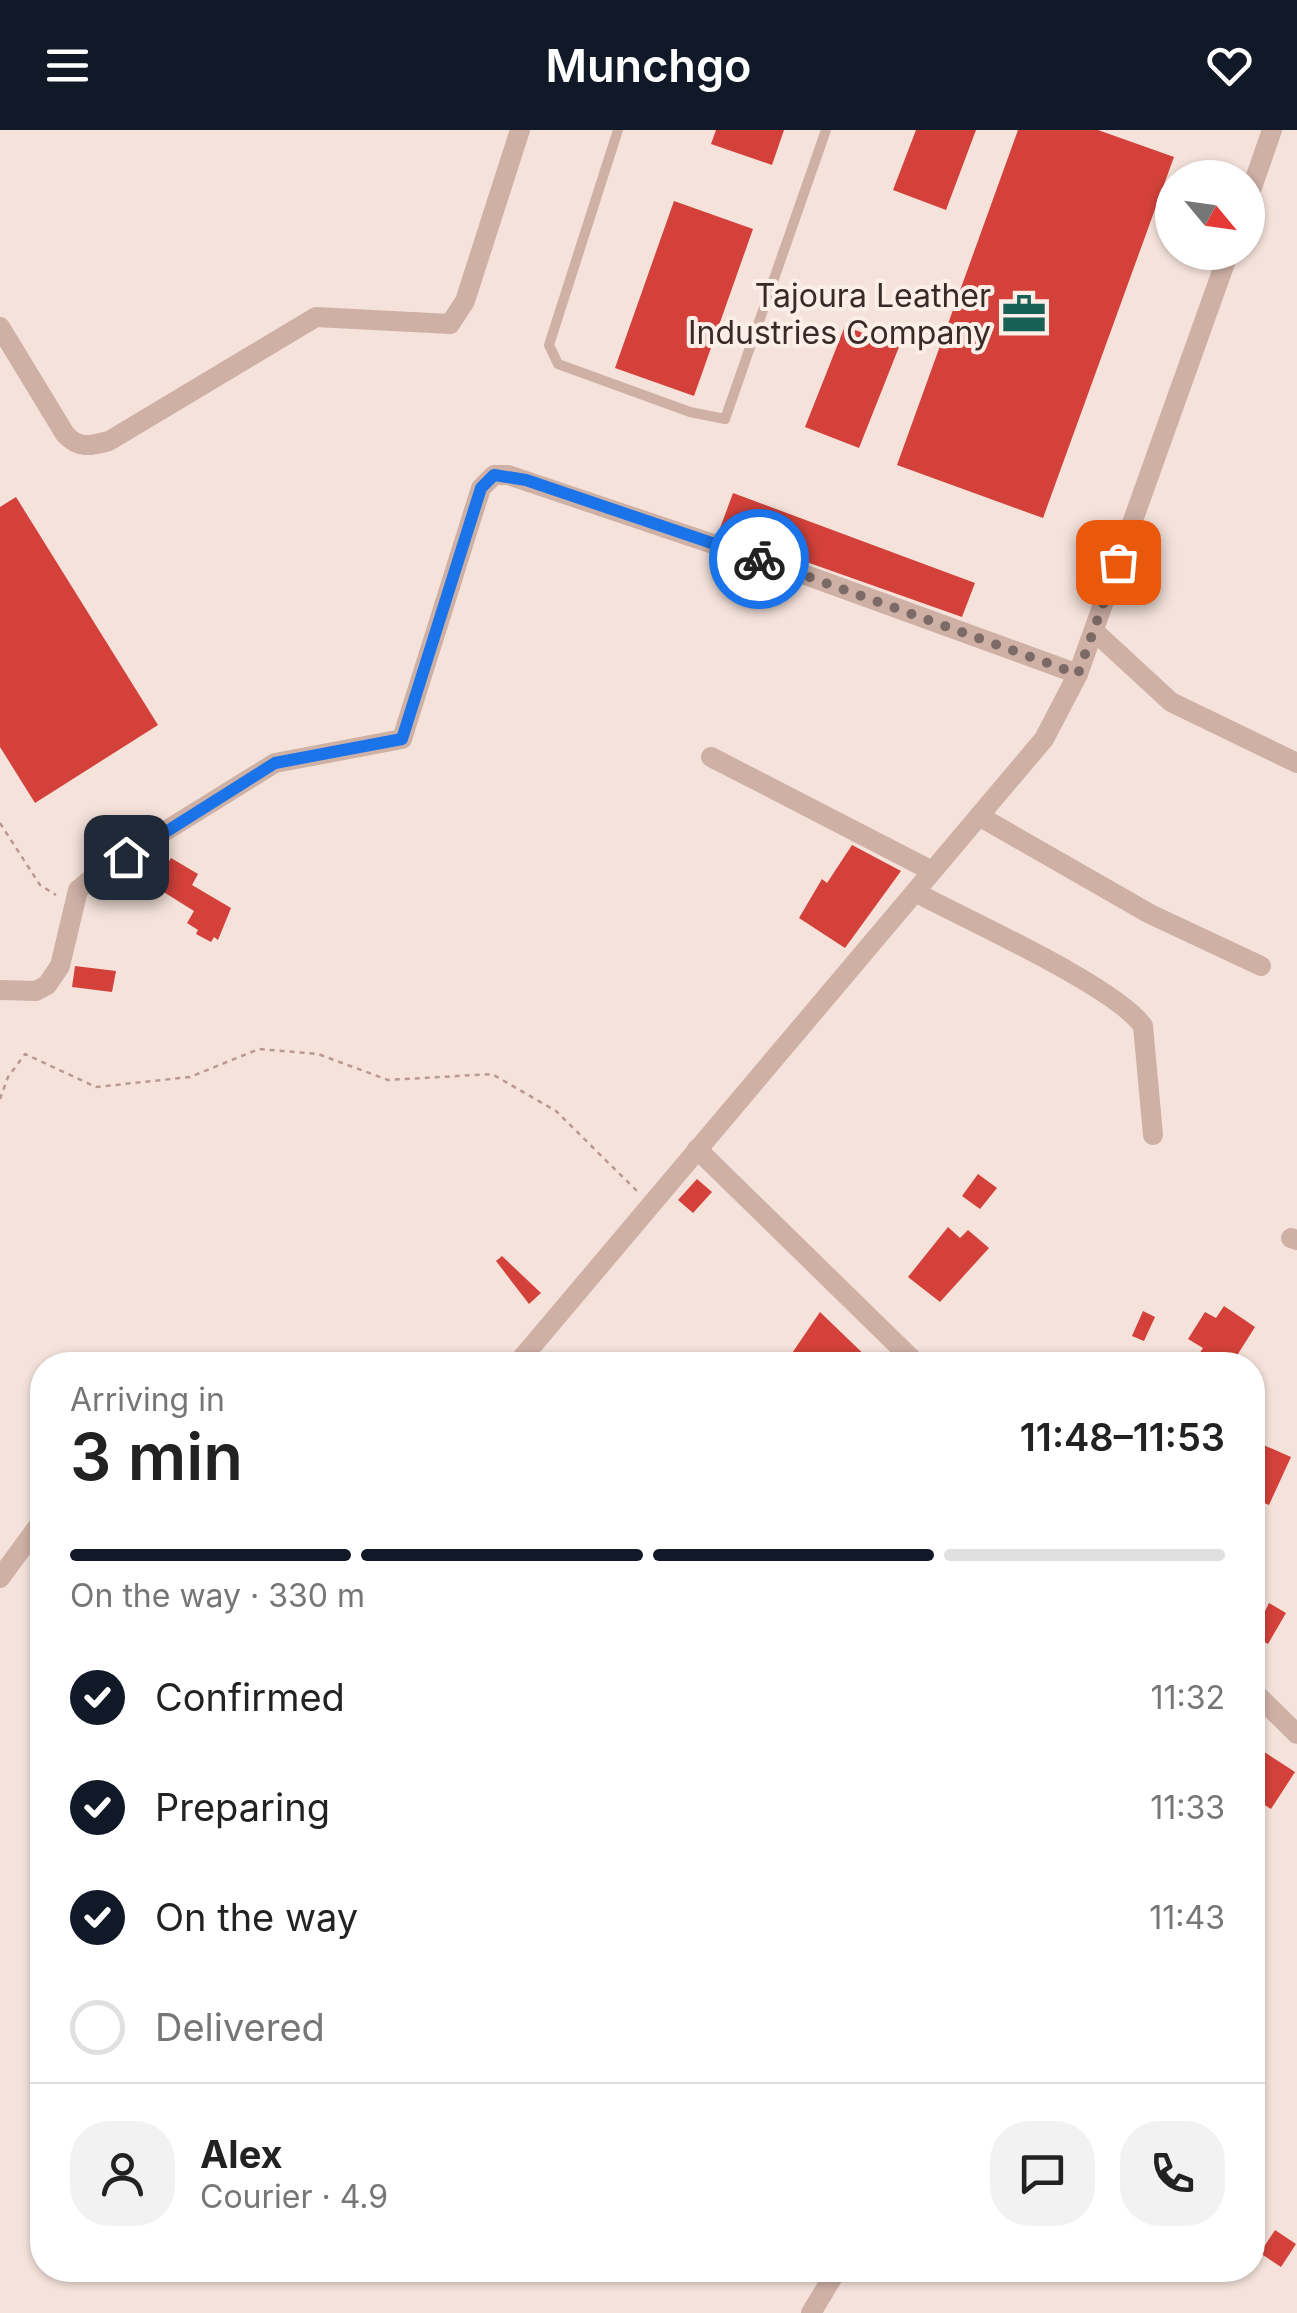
<!DOCTYPE html>
<meta charset="utf-8">
<style>
:root{--surface:#fff;--page:#f2f2f2;--text:#222;--muted:#767676;--line:#e0e0e0;--accent:#111827}
body{margin:0;font-family:Inter,sans-serif;background:var(--page);color:var(--text);height:100vh;display:flex;flex-direction:column;font-size:38px;white-space:nowrap}
*{box-sizing:border-box;margin:0}
p{font-size:32px;color:var(--muted)}
.icon{flex:none;width:55px;height:55px;fill:none;stroke:currentColor;stroke-width:2;stroke-linecap:round;stroke-linejoin:round}
.map{position:relative;flex:1;overflow:hidden}
.panel{position:absolute;left:30px;top:1222px;width:1235px;height:930px;display:flex;flex-direction:column;background:var(--surface);border-radius:40px;box-shadow:0 2px 8px #0004}
.panel>*{flex:none}
.needle{width:65px;rotate:119deg}
.buttons{position:absolute;left:1155px;top:30px;display:grid;gap:20px}
.buttons a{display:grid;place-items:center;width:110px;height:110px;border-radius:50%;background:var(--surface);box-shadow:0 2px 8px #0004;font-size:50px}
.pin{position:absolute;display:grid;place-items:center;width:85px;height:85px;color:#fff;margin:-42px;border-radius:20px;box-shadow:0 5px 15px #0006}
.courier{position:absolute;display:grid;place-items:center;width:100px;height:100px;margin:-50px;border:8px solid #1a73e8;border-radius:50%;background:#fff;color:#222;box-shadow:0 2px 12px #0007}
.head em{font-style:normal;font-weight:600}
.head div{display:flex;flex-direction:column-reverse}
.head{display:flex;align-items:center;justify-content:space-between;height:170px;padding:0 40px}
h1{font-size:65px;font-weight:600;line-height:75px}
.bar{display:grid;grid-template-columns:repeat(4,1fr);gap:15px 10px;align-content:center;height:120px;padding:0 40px}
.bar i{height:12px;border-radius:8px;background:var(--line)}
.bar .active{background:var(--accent)}
.bar p{grid-column:span 4}
.line{display:flex;align-items:center;gap:25px;padding:0 40px;border-top:2px solid var(--line)}
.line div{flex:1}
.round{display:grid;place-items:center;flex:none;width:105px;height:105px;border-radius:40px;background:var(--page)}
ol{padding:0 40px;list-style:none}
li{display:flex;align-items:center;gap:30px;height:110px}
li p{margin-inline-start:auto}
li .icon{padding:10px;border-radius:50%;background:var(--accent);color:#fff;stroke-width:4}
li:last-child{color:var(--muted)}
li i{width:55px;height:55px;border:5px solid var(--line);border-radius:50%}
header{display:flex;justify-content:space-between;align-items:center;height:130px;padding:0 40px;background:var(--accent);color:#fff;font-size:45px;font-weight:600}
.map>svg:first-child{display:block}
</style>
<header><svg class="icon" aria-label="menu" viewBox="0 0 24 24"><path d="M4 6h16M4 12h16M4 18h16"/></svg>Munchgo<svg class="icon" aria-label="heart" viewBox="0 0 24 24"><path d="M12 20l-8-8c-3-5 5-10 8-4 3-6 11-1 8 4z"/></svg></header>
<div class="map">
<svg width="1297" height="2183" viewBox="0 0 1297 2183">
<rect width="100%" height="100%" fill="#f5e3db"/>
<!-- building -->
<g fill="#d3413a">
<polygon points="716,0 784,0 772,35 711,14"/>
<polygon points="916,0 976,0 946,80 893,60"/>
<polygon points="1018,0 1098,0 1174,27 1043,388 897,335"/>
<polygon points="674,71 753,99 694,266 615,238"/>
<polygon points="845,196 899,217 859,318 805,297"/>
<polygon points="733,363 975,453 962,487 719,401"/>
<polygon points="16,367 158,595 35,673 0,617 0,377"/>
<polygon points="852,715 901,741 845,818 799,788 822,749 827,753"/>
<polygon points="171,728 198,744 192,755 231,778 218,810 214,807 211,812 196,804 198,800 187,793 194,781 154,756"/>
<polygon points="75,836 116,841 112,862 72,857"/>
<polygon points="978,1044 997,1058 980,1079 962,1066"/>
<polygon points="697,1049 712,1062 693,1083 678,1070"/>
<polygon points="948,1097 960,1108 968,1100 989,1118 940,1172 908,1147"/>
<polygon points="502,1126 541,1163 529,1174 496,1131"/>
<polygon points="1224,1176 1255,1197 1231,1235 1216,1226 1210,1235 1197,1227 1203,1218 1188,1209 1205,1182 1216,1188"/>
<polygon points="1143,1181 1155,1187 1144,1211 1132,1206"/>
<polygon points="820,1182 875,1235 784,1235"/>
<polygon points="1252,1310 1291,1327 1269,1375 1252,1368"/>
<polygon points="1269,1473 1286,1483 1268,1514 1252,1505 1252,1476 1264,1483"/>
<polygon points="1252,1614 1295,1642 1271,1679 1252,1667"/>
<polygon points="1275,2100 1296,2114 1281,2137 1260,2123"/>
</g>
<g fill="none" stroke-linecap="round" stroke-linejoin="round">
<!-- path -->
<g stroke="#ba998f" stroke-width="2.5" stroke-dasharray="5 5" stroke-linecap="butt">
<polyline points="0,693 40,755 56,765"/>
<polyline points="0,969 8,947 25,924 96,957 190,947 259,919 318,924 388,950 492,944 556,981 639,1063"/>
</g>
<!-- service -->
<polyline stroke="#ceb0a5" stroke-width="10" points="618,0 549,215 558,234 690,282 725,289 826,0"/>
<!-- minor -->
<g stroke="#ceb0a5" stroke-width="20">
<polyline points="1248,69 1272,0"/>
<path d="M 0,197 L 65,304 C 78,319 91,316 109,311 L 316,187 L 450,194 L 465,171 L 520,0"/>
<polyline points="1094,501 1171,572 1297,633"/>
<polyline points="711,627 932,741"/>
<polyline points="979,686 1150,784 1261,836"/>
<path d="M 915,762 C 965,789 1115,856 1143,896 L 1153,1005"/>
<polyline points="0,860 36,861 47,855 60,836 78,760 101,741 275,633 402,609 481,358 494,345 508,345 814,448 1078,544"/>
<polyline points="697,1019 918,1235"/>
<polyline points="1291,1108 1297,1110"/>
<polyline points="516,1235 1044,609 1078,544 1229,122"/>
<polyline points="0,1448 42,1391"/>
<polyline points="1252,1560 1297,1604"/>
<polyline points="811,2183 837,2140"/>
</g>
</g>
<g fill="none" stroke-linecap="round" stroke-linejoin="round">
<!-- done -->
<polyline stroke="#7b6a66" stroke-width="10" stroke-dasharray="0 18" points="759,429 1078,544 1118,432"/>
<!-- route -->
<polyline stroke="#1a73e8" stroke-width="12" points="126,727 275,633 402,609 481,358 494,345 526,350 759,429"/>
</g>
<!-- icons -->
<defs>
<g id="office-bare" transform="scale(3.45)"><path d="M-6-3h4V-5.5h4V-3h4V5H-6ZM-1-4.5V-3h2v-1.5ZM-6 0V1H6V0Z" fill="#185f56" stroke="#fcefe8" stroke-width="2.5" paint-order="stroke"/></g>
</defs>
<g fill-rule="evenodd">
<use href="#office-bare" x="1024" y="184"/>
</g>
<g text-anchor="middle" stroke-width="8" stroke-linejoin="round" paint-order="stroke">
<!-- poi labels -->
<g font-size="32" fill="#392927" stroke="#fcefe8" text-anchor="end">
<text x="991" y="177">Tajoura Leather<tspan x="991" dy="37">Industries Company</tspan></text>
</g>
</g>
</svg>
<div class="buttons">
<a><svg class="needle" viewBox="-14 -14 28 28"><path d="M0-13l5 13h-10z" fill="#e53935"/><path d="M0 13l5-13h-10z" fill="#767676"/></svg></a>
</div>
<div class="pin" style="left:1118px;top:432px;background:#ea580c"><svg class="icon" aria-label="bag" viewBox="0 0 24 24"><path d="M5 8h14l-1 12H6zM9 8a3 3 0 0 1 6 0"/></svg></div>
<div class="pin" style="left:126px;top:727px;background:#1f2937"><svg class="icon" aria-label="home" viewBox="0 0 24 24"><path d="M3 11l9-7 9 7M6 9v11h12V9"/></svg></div>
<div class="courier" style="left:759px;top:429px"><svg class="icon" aria-label="bike" viewBox="0 0 24 24"><circle cx="6" cy="16" r="4"/><circle cx="18" cy="16" r="4"/><path d="M6 16l4-8h5l3 8M10 8l3 8H6M13 5h3"/></svg></div>
<section class="panel">
<div class="head"><div><h1>3 min</h1><p>Arriving in</p></div><em>11:48–11:53</em></div>
<div class="bar"><i class="active"></i><i class="active"></i><i class="active"></i><i></i><p>On the way · 330 m</p></div>
<ol>
<li><svg class="icon" aria-label="check" viewBox="0 0 24 24"><path d="M5 12l5 5 9-10"/></svg>Confirmed<p>11:32</p></li>
<li><svg class="icon" aria-label="check" viewBox="0 0 24 24"><path d="M5 12l5 5 9-10"/></svg>Preparing<p>11:33</p></li>
<li><svg class="icon" aria-label="check" viewBox="0 0 24 24"><path d="M5 12l5 5 9-10"/></svg>On the way<p>11:43</p></li>
<li><i></i>Delivered</li>
</ol>
<div class="line" style="height:180px"><a class="round"><svg class="icon" aria-label="person" viewBox="0 0 24 24"><circle cx="12" cy="8" r="4"/><path d="M4 21q1-7 8-7t8 7"/></svg></a><div><b>Alex</b><p>Courier · 4.9</p></div><a class="round"><svg class="icon" aria-label="chat" viewBox="0 0 24 24"><path d="M4 5h16v11H9l-5 4z"/></svg></a><a class="round"><svg class="icon" aria-label="phone" viewBox="0 0 24 24"><path d="M5 4h4l2 5-3 2q2 4 5 5l2-3 5 2v4C11 20 4 13 5 4z"/></svg></a></div>
</section>
</div>
